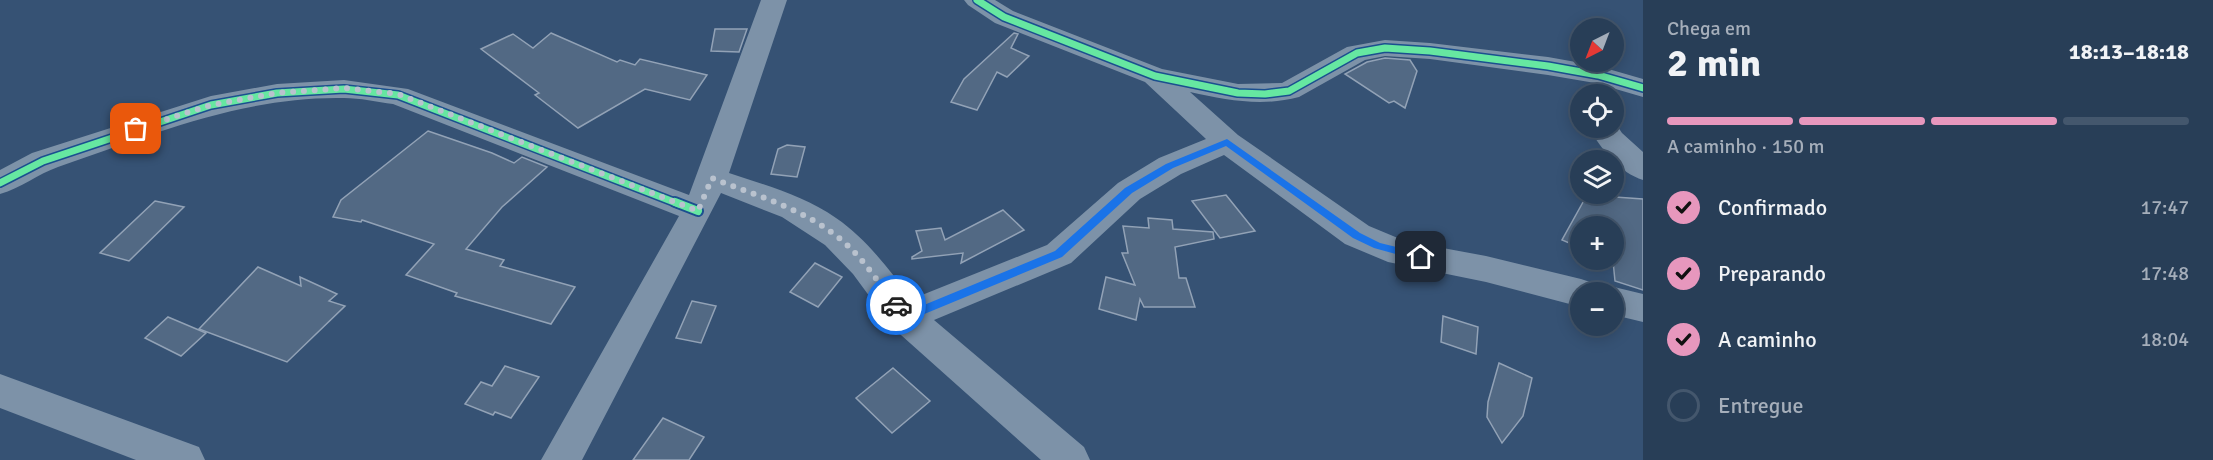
<!DOCTYPE html>
<html lang="pt">
<meta charset="utf-8">
<style>
:root{--surface:#283e57;--page:#344961;--text:#f1f3f6;--muted:#a5aeba;--line:#44576d;--accent:#e797bd}
body{margin:0;font-family:Signika,sans-serif;background:var(--page);color:var(--text);height:100vh;display:flex;flex-direction:column;font-size:22px;white-space:nowrap}
*{box-sizing:border-box;margin:0}
p{font-size:20px;color:var(--muted)}
.icon{flex:none;width:33px;height:33px;fill:none;stroke:currentColor;stroke-width:2;stroke-linecap:round;stroke-linejoin:round}
.map{position:relative;flex:1;overflow:hidden}
.sheet{display:flex;flex-direction:column;background:var(--surface);width:570px}
.sheet>*{flex:none}
.needle{width:39px;rotate:222deg}
.tools{position:absolute;left:1570px;top:18px;display:grid;gap:12px}
.tools a{display:grid;place-items:center;width:54px;height:54px;border-radius:50%;background:var(--surface);box-shadow:0 3px 15px #0003,0 0 0 2px var(--line);font-size:30px}
.pin{position:absolute;display:grid;place-items:center;width:51px;height:51px;color:#fff;margin:-26px;border-radius:12px;box-shadow:0 3px 9px #0006}
.courier{position:absolute;display:grid;place-items:center;width:60px;height:60px;margin:-30px;border:4px solid #1a73e8;border-radius:50%;background:#fff;color:#222;box-shadow:0 2px 8px #0007}
.head em{font-style:normal;font-weight:800}
.head div{display:flex;flex-direction:column-reverse}
.head{display:flex;align-items:center;justify-content:space-between;height:102px;padding:0 24px}
h1{font-size:39px;font-weight:800;line-height:45px}
.bar{display:grid;grid-template-columns:repeat(4,1fr);gap:9px 6px;align-content:center;height:72px;padding:0 24px}
.bar i{height:8px;border-radius:4px;background:var(--line)}
.bar .selected{background:var(--accent)}
.bar p{grid-column:span 4}
ol{padding:0 24px;list-style:none}
li{display:flex;align-items:center;gap:18px;height:66px}
li p{margin-inline-start:auto}
li .icon{padding:6px;border-radius:50%;background:var(--accent);color:#111;stroke-width:4}
li:last-child{color:var(--muted)}
li i{width:33px;height:33px;border:3px solid var(--line);border-radius:50%}
main{display:flex;flex:1;min-height:0}
.map>svg:first-child{display:block}
</style>
<main>
<div class="map">
<svg width="1643" height="460" viewBox="0 0 1643 460">
<rect width="100%" height="100%" fill="#365274"/>
<!-- building -->
<g fill="#526984" stroke="#92a2b6" stroke-width="1.5">
<polygon points="715,29 747,29 739,52 711,51"/>
<polygon points="551,33 617,62 620,60 635,65 640,59 707,75 690,100 645,89 578,128 535,95 539,93 481,49 513,34 533,48"/>
<polygon points="1014,33 1018,34 1011,48 1029,56 1007,77 997,72 977,110 951,102 964,79"/>
<polygon points="1385,58 1410,60 1417,71 1405,108 1394,101 1389,103 1345,74 1367,62"/>
<polygon points="428,131 492,153 514,163 522,157 547,167 502,207 466,249 504,260 500,266 575,287 551,324 455,296 457,293 406,275 434,244 362,220 361,222 333,217 341,200"/>
<polygon points="787,145 805,147 797,177 771,174 778,149"/>
<polygon points="1226,195 1255,231 1220,238 1192,201"/>
<polygon points="1587,195 1643,199 1643,290 1615,281 1613,261 1609,260 1614,260 1614,226 1581,226 1581,248 1562,240"/>
<polygon points="155,201 184,207 129,261 100,253"/>
<polygon points="1003,210 1024,230 961,263 963,253 912,259 912,257 922,251 916,231 941,228 945,240"/>
<polygon points="1148,218 1172,220 1173,229 1213,232 1214,239 1175,247 1179,278 1186,278 1195,307 1144,307 1140,299 1136,320 1099,309 1106,277 1135,285 1122,253 1128,253 1123,226 1149,228"/>
<polygon points="815,263 842,277 818,307 790,292"/>
<polygon points="258,267 301,286 300,277 337,294 329,301 345,306 287,362 199,329"/>
<polygon points="692,301 716,306 701,343 676,338"/>
<polygon points="1443,316 1478,327 1476,354 1441,342"/>
<polygon points="168,317 206,333 181,356 145,338"/>
<polygon points="1499,363 1532,378 1523,416 1502,443 1487,417 1488,402"/>
<polygon points="505,366 539,377 511,418 495,412 493,415 465,404 481,382 492,386"/>
<polygon points="893,368 930,401 892,433 856,398"/>
<polygon points="663,418 704,437 689,460 633,460"/>
</g>
<g fill="none" stroke-linecap="round" stroke-linejoin="round">
<!-- minor -->
<g fill="#7d92a8" fill-rule="evenodd">
<path d="M 761,0 L 787,0 L 729,173 C 765,185 804,196 836,218 C 867,239 889,270 912,299 L 1047,245 L 1118,183 L 1159,158 L 1206,139 L 1145,82 L 995,23 L 968,5 L 964,0 L 995,0 L 1013,11 L 1162,69 L 1238,84 L 1282,83 L 1347,47 L 1385,40 L 1430,43 L 1548,57 L 1598,66 L 1643,79 L 1643,97 L 1595,83 L 1548,75 L 1430,59 L 1385,56 L 1365,60 L 1299,97 C 1261,107 1227,100 1190,92 L 1238,135 L 1369,226 L 1405,241 L 1486,256 L 1581,279 L 1593,283 L 1598,292 L 1581,292 L 1581,307 L 1486,282 L 1388,262 L 1345,244 L 1224,155 L 1181,174 L 1140,199 L 1071,263 L 934,320 L 1084,447 L 1090,460 L 1041,460 L 892,327 L 853,274 L 825,245 L 782,217 L 721,193 L 582,460 L 541,460 L 679,216 L 393,104 C 377,102 360,98 344,98 C 244,96 150,135 58,167 C 38,174 21,188 0,194 L 0,170 L 32,153 L 211,96 L 277,84 L 344,80 L 408,89 L 689,195 Z"/>
<path d="M 1614,121 L 1622,133 L 1643,152 L 1643,180 C 1620,173 1601,149 1589,128 L 1614,128 Z"/>
<polygon points="1614,287 1643,294 1643,322 1614,315 1614,292 1601,292"/>
<polygon points="0,374 199,447 205,460 136,460 0,408"/>
</g>
<!-- cycleway-far1 casing -->
<g stroke="#1b4f8f" stroke-width="10">
<g id="cycleway-far1">
<polyline points="977,0 1004,17 1155,76 1238,93 1265,94 1289,91 1357,53 1385,48 1430,51 1548,66 1598,75 1643,88"/>
<polyline points="0,183 43,161 211,105 277,93 344,89 398,95 679,204"/>
</g>
</g>
<!-- cycleway casing -->
<g stroke="#1b4f8f" stroke-width="12">
<polyline id="cycleway" points="675,202 698,211"/>
</g>
<!-- cycleway-far1 -->
<use href="#cycleway-far1" stroke="#66e7a1" stroke-width="7"/>
<!-- cycleway -->
<use href="#cycleway" stroke="#66e7a1" stroke-width="8"/>
</g>
<!-- route -->
<polygon fill="#1a73e8" points="1227,139 1360,233 1380,243 1425,254 1425,260 1421,261 1374,248 1353,238 1226,146 1173,168 1132,193 1062,257 905,322 902,320 891,305 896,301 907,312 1055,251 1125,188 1166,164"/>
<g fill="none" stroke-linecap="round" stroke-linejoin="round">
<!-- done -->
<path stroke="#b9c2ce" stroke-width="6" stroke-dasharray="0 10.8" d="M 136,129 L 211,105 L 277,93 L 344,88 L 398,94 L 698,211 L 712,178 C 754,195 799,207 835,235 C 860,253 877,281 896,305"/>
</g>
</svg>
<div class="tools">
<a><svg class="needle" viewBox="-14 -14 28 28"><path d="M0-13l5 13h-10z" fill="#e53935"/><path d="M0 13l5-13h-10z" fill="#a5aeba"/></svg></a>
<a><svg class="icon" aria-label="locate" viewBox="0 0 24 24"><circle cx="12" cy="12" r="6"/><path d="M12 2v4M12 18v4M2 12h4M18 12h4"/></svg></a>
<a><svg class="icon" aria-label="layers" viewBox="0 0 24 24"><path d="M12 4l9 5-9 5-9-5zM3 14l9 5 9-5"/></svg></a>
<a>+</a>
<a>−</a>
</div>
<div class="pin" style="left:136px;top:129px;background:#ea580c"><svg class="icon" aria-label="bag" viewBox="0 0 24 24"><path d="M5 8h14l-1 12H6zM9 8a3 3 0 0 1 6 0"/></svg></div>
<div class="pin" style="left:1421px;top:257px;background:#1f2937"><svg class="icon" aria-label="home" viewBox="0 0 24 24"><path d="M3 11l9-7 9 7M6 9v11h12V9"/></svg></div>
<div class="courier" style="left:896px;top:305px"><svg class="icon" aria-label="car" viewBox="0 0 24 24"><path d="M5 17H2v-5l4-1 3-4h7l3 4 3 1v5h-3M9 17h6M6 11h13"/><circle cx="7" cy="17" r="2"/><circle cx="17" cy="17" r="2"/></svg></div>
</div>
<section class="sheet">
<div class="head"><div><h1>2 min</h1><p>Chega em</p></div><em>18:13–18:18</em></div>
<div class="bar"><i class="selected"></i><i class="selected"></i><i class="selected"></i><i></i><p>A caminho · 150 m</p></div>
<ol>
<li><svg class="icon" aria-label="check" viewBox="0 0 24 24"><path d="M5 12l5 5 9-10"/></svg>Confirmado<p>17:47</p></li>
<li><svg class="icon" aria-label="check" viewBox="0 0 24 24"><path d="M5 12l5 5 9-10"/></svg>Preparando<p>17:48</p></li>
<li><svg class="icon" aria-label="check" viewBox="0 0 24 24"><path d="M5 12l5 5 9-10"/></svg>A caminho<p>18:04</p></li>
<li><i></i>Entregue</li>
</ol>
</section>
</main>
